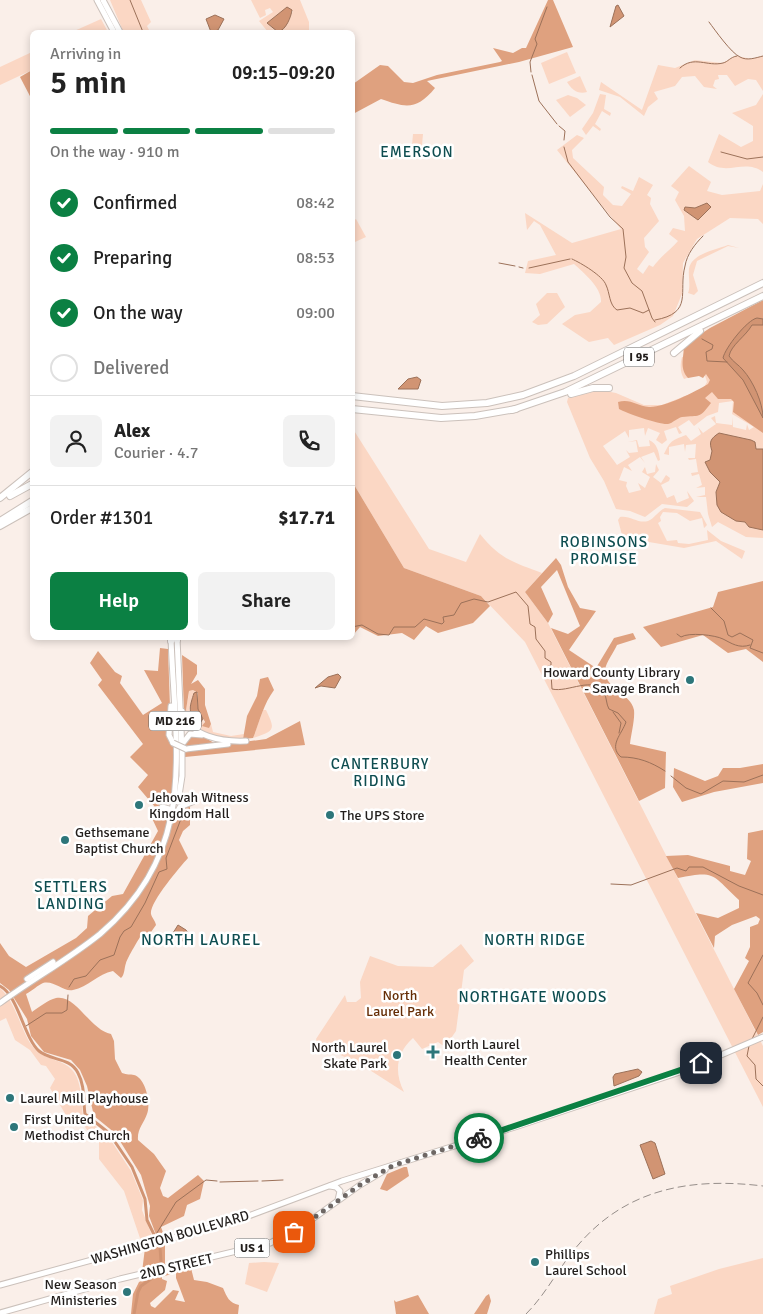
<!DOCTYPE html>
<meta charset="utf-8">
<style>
:root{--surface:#fff;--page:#f2f2f2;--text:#222;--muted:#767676;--line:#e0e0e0;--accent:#0b8043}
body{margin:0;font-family:Signika,sans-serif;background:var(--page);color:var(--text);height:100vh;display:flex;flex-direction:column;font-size:19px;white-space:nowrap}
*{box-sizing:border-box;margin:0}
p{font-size:16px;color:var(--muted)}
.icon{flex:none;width:28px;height:28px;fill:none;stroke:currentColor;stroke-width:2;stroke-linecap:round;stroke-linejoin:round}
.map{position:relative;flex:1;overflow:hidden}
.details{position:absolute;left:30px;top:30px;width:325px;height:610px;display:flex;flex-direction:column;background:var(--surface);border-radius:8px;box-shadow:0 2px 8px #0003}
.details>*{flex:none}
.pin{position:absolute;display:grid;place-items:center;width:42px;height:42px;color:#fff;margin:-21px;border-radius:10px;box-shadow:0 2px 8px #0006}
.courier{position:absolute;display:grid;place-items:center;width:50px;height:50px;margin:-25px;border:4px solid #0b8043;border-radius:50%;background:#fff;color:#222;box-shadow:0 1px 6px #0007}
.head em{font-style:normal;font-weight:600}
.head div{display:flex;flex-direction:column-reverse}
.head{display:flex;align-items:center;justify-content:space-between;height:85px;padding:0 20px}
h1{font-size:32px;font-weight:600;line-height:38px}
.bar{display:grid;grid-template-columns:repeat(4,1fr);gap:8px 5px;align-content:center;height:60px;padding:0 20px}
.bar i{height:6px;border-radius:4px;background:var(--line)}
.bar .selected{background:var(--accent)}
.bar p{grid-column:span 4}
.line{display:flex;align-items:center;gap:12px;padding:0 20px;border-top:1px solid var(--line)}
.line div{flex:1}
.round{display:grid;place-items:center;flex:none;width:52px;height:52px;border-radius:8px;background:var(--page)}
ol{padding:0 20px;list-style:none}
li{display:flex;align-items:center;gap:15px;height:55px}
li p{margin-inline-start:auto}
li .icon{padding:5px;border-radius:50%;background:var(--accent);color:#fff;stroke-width:4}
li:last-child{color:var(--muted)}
li i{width:28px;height:28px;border:2px solid var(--line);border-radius:50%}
.action{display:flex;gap:10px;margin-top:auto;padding:10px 20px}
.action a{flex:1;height:58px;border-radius:8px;background:var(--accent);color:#fff;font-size:20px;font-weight:600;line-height:58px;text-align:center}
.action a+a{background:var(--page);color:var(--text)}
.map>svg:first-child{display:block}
</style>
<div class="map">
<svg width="763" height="1314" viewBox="0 0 763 1314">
<rect width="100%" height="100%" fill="#faefe9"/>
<!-- green -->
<g fill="#fbd7c4" fill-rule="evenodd">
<polygon points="110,0 141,0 151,22 147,26 150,32 123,31"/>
<path d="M 251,0 L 300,0 L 309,22 L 309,32 L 268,32 L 259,21 L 273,12 L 270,8 L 265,10 L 266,15 L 260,18 ZM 293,11 L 282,31 L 276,31 L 267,23 L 279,13 Z"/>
<polygon points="101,19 108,32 72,32"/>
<polygon points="32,52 32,70 0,85 0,67"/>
<polygon points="567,52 576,73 549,84 541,63"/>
<polygon points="736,56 752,59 763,56 763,91 756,80 748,79 735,86 727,75 718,75 719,79 715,80 713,86 717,89 704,87 695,76 682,77 675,86 654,92 658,99 648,107 644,116 620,97 599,90 601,82 642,110 658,65 675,68 695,60 722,63"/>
<path d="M 580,76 L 587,92 C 578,95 571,89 567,82 Z"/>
<polygon points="600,94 606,95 604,109 611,113 610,116 602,111 595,124 601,129 600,131 593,126 586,135 582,129 593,113"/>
<path d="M 763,94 L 763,172 C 744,158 727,177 708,162 L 719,134 L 741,147 L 753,141 L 753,126 L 732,113 L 756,105 Z"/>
<polygon points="568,95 577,98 586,105 570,117 556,100"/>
<polygon points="413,134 423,134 421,157 411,157"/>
<path d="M 577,135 L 584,138 L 572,150 L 573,158 L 604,187 L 603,195 L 613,205 L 622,206 L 631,194 L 621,188 L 622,186 L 633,191 L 639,177 L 653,185 L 647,195 L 651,198 L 650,204 L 659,221 L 644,238 L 645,247 L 649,252 L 637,269 L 643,274 L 649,265 L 653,267 C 660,257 669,251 678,241 L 669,234 L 673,228 L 685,231 L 684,216 L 675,200 L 679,192 L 671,186 L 689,166 L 711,182 L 707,191 L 722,195 L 760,191 L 763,184 L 763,224 L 758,219 L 730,218 L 697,239 L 683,263 L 682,294 L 673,316 L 660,325 L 614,345 L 608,338 L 589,342 L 562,324 L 575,315 L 590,312 L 601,302 C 602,288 584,273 574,264 L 540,274 L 525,273 L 528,261 L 556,255 L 540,225 L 534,221 L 527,230 L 525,213 L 572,243 L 621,229 L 557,150 Z"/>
<polygon points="356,219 366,237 355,242 353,221"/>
<path d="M 728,245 L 739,248 L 728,246 L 697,261 L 693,275 L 698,291 L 694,295 L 688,293 C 691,286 688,277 689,269 C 691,254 715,250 728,245 Z"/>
<polygon points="547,293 557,293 565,307 547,324 538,325 532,322 540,315 536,304"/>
<path d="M 763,309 L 763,538 L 746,537 L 718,522 L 712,527 L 708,514 L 706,497 L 696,497 L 705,495 L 705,487 L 696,488 L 702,485 L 699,474 L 692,476 L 691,473 L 698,472 L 696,459 L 689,460 L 688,458 L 695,458 L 696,444 L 686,445 L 685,452 L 684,444 L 669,447 L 669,455 L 664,454 C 671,440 671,441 686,435 L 691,441 L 701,434 L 698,427 L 703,433 L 716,424 L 711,418 L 715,416 L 716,423 L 732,425 L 732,417 L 733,427 L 746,430 L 747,424 L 749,430 L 754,427 L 732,414 L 733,401 L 719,403 L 718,412 L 707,416 L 694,426 L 689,420 L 678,427 L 682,433 L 679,434 L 676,427 L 664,431 L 667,440 L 662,444 L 656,440 L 660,433 L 648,428 L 645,436 L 644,428 L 629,430 L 629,438 L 625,431 L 603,446 L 617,465 L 630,457 L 626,450 L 629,453 L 638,452 L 636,441 L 628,442 L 637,440 L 639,447 L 650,446 L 649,440 C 657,443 659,452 660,460 L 658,461 L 654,452 L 641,457 L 645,463 L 640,457 L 628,465 L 632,471 L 624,467 L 619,480 L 627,482 L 626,486 L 629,493 L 641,490 L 638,483 L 645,488 L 650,477 L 642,472 L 645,467 L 647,474 L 655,472 L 656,464 L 659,470 L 653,477 L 661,483 L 666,475 L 670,478 L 669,481 L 661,485 L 667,498 L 674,495 L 677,503 L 689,498 L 687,491 L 694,501 L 687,507 L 662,504 L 645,517 L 630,511 L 616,509 L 604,481 L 590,458 L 567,402 L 568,398 L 589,392 L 605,391 L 616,393 L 644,405 L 662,405 L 703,389 L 707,382 L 703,369 L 696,375 L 684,379 C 680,373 680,364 682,357 L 686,357 L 683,350 Z"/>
<path d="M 353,429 L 429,549 L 466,562 L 480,534 C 500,559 513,562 542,573 L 525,592 L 548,623 L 763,1046 L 763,1107 L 525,642 L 481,596 L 404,568 L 353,483 Z"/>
<path d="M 665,508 L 700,512 L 707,525 L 704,528 L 702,518 L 690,521 L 677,513 L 663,512 L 660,517 L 661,521 L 658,523 L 667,541 L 677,540 L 678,543 L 689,544 L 708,540 L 707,530 L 721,541 L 745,551 L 742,559 L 716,541 L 684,548 L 643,541 L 625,546 L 618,520 L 620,517 C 630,515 638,524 648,521 C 655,518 658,511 665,508 Z"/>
<path d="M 193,690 L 197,692 L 194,693 L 189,710 L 202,722 L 203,719 L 204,724 L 210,726 L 211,724 L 213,732 L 231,736 L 244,734 L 243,739 C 225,741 187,732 186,710 C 186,704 189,698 189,691 Z"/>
<path d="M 263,710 L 266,710 C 275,729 276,731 253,738 Z"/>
<path d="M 461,944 L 474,961 L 464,970 L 456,1031 L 445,1047 L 438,1042 L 422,1049 L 413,1038 C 396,1053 394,1072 404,1092 L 365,1067 L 318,1044 L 316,1039 L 345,995 L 347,1002 L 356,1002 L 361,998 L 360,982 L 370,956 L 398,966 L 433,967 Z"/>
<path d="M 0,988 C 17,1003 22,1036 34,1048 C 48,1062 62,1058 73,1071 C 82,1082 81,1102 83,1115 L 110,1139 L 131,1171 L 143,1200 L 142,1210 L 154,1241 L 142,1244 L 124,1191 L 99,1159 L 99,1137 L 88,1131 L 82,1123 L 70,1122 L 50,1088 L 55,1079 L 46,1066 L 41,1065 L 30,1050 L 15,1040 L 6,1018 L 0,1021 Z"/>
<polygon points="763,1258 763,1314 654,1314 658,1299 672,1294 670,1286 719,1269"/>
<polygon points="264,1262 279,1263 267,1292 245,1284 249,1263"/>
</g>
<!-- forest -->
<g fill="#dfa17f">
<path d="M 548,0 L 553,0 L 573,47 L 519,62 L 427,81 L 435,88 C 417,110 406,108 381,99 L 353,114 L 353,84 L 380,65 L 388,66 L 404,82 L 413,83 L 437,75 L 500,62 L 502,61 L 493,48 L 513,53 L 522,48 L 526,48 Z"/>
<polygon points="32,70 32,100 20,77"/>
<path d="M 763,300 L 763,433 L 733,412 L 734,402 L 731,399 L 718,399 L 712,392 L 705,398 L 711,403 C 699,419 700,415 682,417 C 677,418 673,423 668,424 C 660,425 626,413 619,409 L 618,402 C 630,398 637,406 649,407 C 663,408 695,392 708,384 L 710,380 L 706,374 L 703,378 L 699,376 L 688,378 C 679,368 684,357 684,345 L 710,328 Z"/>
<polygon points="353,483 404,568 481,596 490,606 473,623 438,633 426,626 414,640 402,633 378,636 360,627 353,635"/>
<path d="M 556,558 L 561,565 L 568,587 L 580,608 L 596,611 L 569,650 L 596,668 L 614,638 L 633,633 L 636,639 L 617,645 C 614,652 606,662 605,670 C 605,690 631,693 634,710 C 635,720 631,734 630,744 L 666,752 L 665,788 L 639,801 L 551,628 L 568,634 L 580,626 L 557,570 L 541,587 L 553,614 L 548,623 L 525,592 Z"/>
<polygon points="763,581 763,662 746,649 728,653 703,635 661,647 643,627 713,607 718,592"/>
<polygon points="160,648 168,649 170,707 167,735 175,746 173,798 170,802 155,807 138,787 148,775 130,757 143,744 98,685 102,680 90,663 98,651 115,672 122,676 120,683 143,715 162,703 144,670 158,671"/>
<polygon points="182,655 197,665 197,674 191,684 198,680 205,689 205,705 211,724 209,728 202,726 205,722 198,709 198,693 193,690 189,691 186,710 191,722 184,713"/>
<path d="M 268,677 L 274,690 C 263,705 260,721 253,738 L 243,739 L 247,716 L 257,696 L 260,679 Z"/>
<polygon points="300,721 305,745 185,757 185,750 266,739"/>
<polygon points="192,735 202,736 216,744 185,747 185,742"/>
<polygon points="763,764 763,783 714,792 682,802 673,787 674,768 705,781 718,776 723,768 740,768"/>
<path d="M 190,806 L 190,825 L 183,831 L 179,840 L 188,858 C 180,867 149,903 151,914 C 152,918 155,920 156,925 L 151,932 L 152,939 L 143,933 C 140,936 127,959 126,963 C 124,968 125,974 121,978 L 113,971 C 98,974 88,987 73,990 C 63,992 54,980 43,983 C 38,985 32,991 26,994 L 32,1012 C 39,1007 48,1000 56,998 C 76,994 90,1030 111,1034 L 114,1041 L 115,1059 L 122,1073 C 127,1075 130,1074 134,1075 C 146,1078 151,1104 147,1114 C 144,1123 137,1129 138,1140 L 154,1154 L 166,1171 L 160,1188 L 163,1196 L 168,1198 L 198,1175 L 204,1181 L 200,1199 L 187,1205 L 184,1216 L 161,1227 L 165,1238 L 158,1240 L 149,1216 L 150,1206 L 141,1175 L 115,1133 L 94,1116 L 87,1086 L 80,1070 L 71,1060 L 44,1052 L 31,1036 L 27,1019 L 9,990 L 0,983 L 0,943 L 9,956 L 26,967 L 76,938 L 87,928 L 88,916 L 112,896 L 123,894 L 158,831 L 150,814 Z"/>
<path d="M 763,830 L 763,1032 L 758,1035 L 734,989 L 749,961 L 745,958 L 750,947 L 750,927 L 758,924 L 760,919 L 756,916 L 732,925 L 715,936 L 714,948 L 696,913 L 718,918 L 739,908 L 739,900 C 712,875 716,870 678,878 L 666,856 L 688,855 L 730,866 L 730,871 L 745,875 L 751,861 L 747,859 L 748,833 Z"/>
<polygon points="404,1167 407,1167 409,1176 387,1191 380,1189 387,1174"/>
<polygon points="165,1243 165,1267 142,1272 145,1248"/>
<path d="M 190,1264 L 194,1280 L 207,1282 L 223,1288 C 227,1297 229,1303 239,1305 L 238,1314 L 131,1314 L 133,1294 L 139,1282 L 171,1269 L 171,1274 L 162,1277 L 162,1279 L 167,1281 L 165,1290 L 150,1303 L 151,1306 L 155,1308 L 173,1290 L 179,1291 L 175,1300 L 185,1302 L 176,1278 L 176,1268 Z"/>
<polygon points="489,1294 491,1301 487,1314 474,1314 486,1296"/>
<polygon points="418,1295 429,1314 396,1314 394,1300 396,1302"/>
</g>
<!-- water -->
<g fill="#d19473" stroke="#9c7159">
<polygon points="618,5 624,16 610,27 616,6"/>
<path d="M 287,7 L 292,10 C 291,17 286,30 278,32 L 267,23 Z"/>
<polygon points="215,15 224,19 218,30 211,32 206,19"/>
<polygon points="707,203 711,207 698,220 684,210 685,207 695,208"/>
<path d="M 757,318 L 763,319 L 763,325 L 752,325 C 746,336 731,345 729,356 C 733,362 739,365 743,370 C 753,381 763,403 763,418 L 743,380 L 723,358 C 725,348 747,320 757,318 Z"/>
<polygon points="417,377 421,380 418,389 398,389 408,379"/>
<path d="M 719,433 L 751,440 L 755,442 L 756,449 L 763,449 L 763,530 L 749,527 L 745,522 L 736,521 L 721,512 L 717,505 L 716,492 L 720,482 L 710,472 L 705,462 L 710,460 L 712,451 C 709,442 710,439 719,433 Z"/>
<polygon points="338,674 341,677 335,688 321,686 315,688 328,677"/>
<path d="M 197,692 L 198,709 L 203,719 L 200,723 C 186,715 190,706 194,693 Z"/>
<polygon points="178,925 186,930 190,936 184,942 173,933"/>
<polygon points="638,1069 642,1072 639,1076 614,1086 613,1077 615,1074"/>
<polygon points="651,1141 655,1143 665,1174 653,1179 640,1145"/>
</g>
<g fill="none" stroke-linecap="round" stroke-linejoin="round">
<!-- stream -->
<g stroke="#9c7159" stroke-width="1">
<polyline points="130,0 143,32"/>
<path d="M 709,22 C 715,30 731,53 740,57 C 747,61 755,58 763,56"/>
<path d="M 680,68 C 694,55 707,67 723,63 C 728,62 730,57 737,56"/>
<polyline points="531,72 530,62 537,44 535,39 547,7"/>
<polyline points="532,75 539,101 557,124"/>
<polyline points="559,126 565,131 564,140"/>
<polyline points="564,147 568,162 610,217 623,229 626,257 624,268 632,283 642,291 652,318 655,322"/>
<polyline points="721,152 747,159 763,157"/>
<path d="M 572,259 C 581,263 603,276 606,285 C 610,293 609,305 617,310 L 630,308 L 643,313 L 649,310"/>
<polyline points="499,263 515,266"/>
<polyline points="519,267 523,268"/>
<polyline points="529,268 570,259"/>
<path d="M 655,320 C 694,313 678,292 685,266 C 687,254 695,244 703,236"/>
<polyline points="702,339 713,345 712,349 706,352 707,361 727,362"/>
<polyline points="711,608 724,621 728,635 732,637 740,633 753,640 750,648 763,653"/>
<path d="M 352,627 L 362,625 L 378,634 L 389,635 L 394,627 L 415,627 L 424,619 L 442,624 L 444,622 L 443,617 L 454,615 L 461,603 L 474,599 L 488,602 L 516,592 L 528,606 L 530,624 L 535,627 L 536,639 L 545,651 L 545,658 L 551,662 L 551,665 L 547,667 L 551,674 L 552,689 C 568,693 594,675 604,693 C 607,698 606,704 609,709 L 618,713 L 626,722 C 622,734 608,746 621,757 C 638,757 651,762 665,771"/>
<path d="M 677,634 L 681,637 C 689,632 715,635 723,639 C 731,643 739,649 750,645"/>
<polyline points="613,712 621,723 619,733"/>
<polyline points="671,776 686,788 701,794 723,781 744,782 763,775"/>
<polyline points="611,884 631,885 677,868 686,871 689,867 703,867 739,886 763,895"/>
<polyline points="763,955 748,983 757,993 763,1005"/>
<polyline points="69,987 74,979 86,976 100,960 114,955 120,937 124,931 131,927 145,903 159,872 167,869 166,858 184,811"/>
<polyline points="26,1026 46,1013 62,1013 67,1010 68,995"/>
<polyline points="752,1039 763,1017"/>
<polyline points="749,1046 747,1056 755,1065 756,1079 763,1086"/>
<polyline points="262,1181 283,1180"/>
<polyline points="220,1182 258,1181"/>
<polyline points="155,1236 176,1202 206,1180 217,1181"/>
</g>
<!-- river -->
<path stroke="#d19473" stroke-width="3" d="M 0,986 C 18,995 24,1038 39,1051 C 51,1061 70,1057 78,1073 C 85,1086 83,1100 85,1114 L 109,1133 L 132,1167 L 145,1199 L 147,1220 L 160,1247 L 161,1262 L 155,1269 L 151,1279 L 141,1286 L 138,1292 L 134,1314"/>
<!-- major casing -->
<g stroke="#cbc1bb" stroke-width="7">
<g id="major">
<polyline points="97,0 114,32"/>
<polyline points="103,0 120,32"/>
<polyline points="177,638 182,751 182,776 178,802"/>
<polyline points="171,706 169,735 173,743"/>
<path d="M 182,711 C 189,737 223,742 246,741"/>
<polyline points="183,743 190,734 202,735"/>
<polyline points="186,749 228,744"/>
<polyline points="162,807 169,809 172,813"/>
<polyline points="174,818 180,807 192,802"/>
<polyline points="27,979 53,962"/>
<path d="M 0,1003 C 33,979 69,959 100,934 C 199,849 175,752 171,638"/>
<polyline points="330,1186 336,1187 340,1191 338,1200"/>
<polyline points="0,1285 235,1221 342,1181 515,1127 686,1070 763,1037"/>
<polyline points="0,1313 120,1279 270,1243 297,1230 360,1185 385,1170"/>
</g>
</g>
<!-- highway casing -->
<g stroke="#cbc1bb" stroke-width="8">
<g id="highway">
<polyline points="674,353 700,331"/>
<polyline points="571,394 593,388 609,388"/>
<polyline points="352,396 442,406 487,403 523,395 574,376 763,283"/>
<polyline points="352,409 441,418 475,416 516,409"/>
<polyline points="512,410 565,392 763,296"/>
<polyline points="10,496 32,484"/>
<polyline points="0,498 32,472"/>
<polyline points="0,521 32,501"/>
<polyline points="0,526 32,508"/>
<polyline points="171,638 171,641"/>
<polyline points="177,640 177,638"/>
</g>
</g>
<!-- major -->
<use href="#major" stroke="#fff" stroke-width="5"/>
<!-- highway -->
<use href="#highway" stroke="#fff" stroke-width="6"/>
<!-- rail -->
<path stroke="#968e8a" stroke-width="1" stroke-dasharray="8 4" stroke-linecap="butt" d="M 526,1314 C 545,1295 557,1271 574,1250 C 623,1189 689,1177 763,1186"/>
<!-- major-bridge casing -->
<g stroke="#cbc1bb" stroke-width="7" stroke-linecap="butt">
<polyline id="major-bridge" points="173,743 186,749"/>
</g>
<!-- major-bridge -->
<use href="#major-bridge" stroke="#fff" stroke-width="5"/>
</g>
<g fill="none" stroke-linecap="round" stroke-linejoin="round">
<!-- done -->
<polyline stroke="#6e6764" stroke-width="5" stroke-dasharray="0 9" points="294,1232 360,1185 392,1166 479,1138"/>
<!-- route -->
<polyline stroke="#0b8043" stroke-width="6" points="479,1138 701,1063"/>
</g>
<!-- markers -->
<g fill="#2d767a" stroke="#fff" stroke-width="2">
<circle cx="690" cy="680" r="5"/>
<circle cx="139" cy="805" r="5"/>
<circle cx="330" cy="815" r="5"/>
<circle cx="65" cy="840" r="5"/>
<path d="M430.5 1044.5h5v5h5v5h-5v5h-5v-5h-5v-5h5z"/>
<circle cx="397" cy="1055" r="5"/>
<circle cx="10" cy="1098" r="5"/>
<circle cx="14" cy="1127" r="5"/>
<circle cx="535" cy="1262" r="5"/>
<circle cx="127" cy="1292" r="5"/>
</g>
<g text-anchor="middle" stroke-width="5" stroke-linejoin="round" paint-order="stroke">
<!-- shield labels -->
<g fill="#fff" stroke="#646260" stroke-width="1">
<rect x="624" y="347.5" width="30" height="19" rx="4"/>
<rect x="149" y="711.5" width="52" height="19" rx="4"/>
<rect x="234.5" y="1238.5" width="35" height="19" rx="4"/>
</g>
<g font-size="12" font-weight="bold" fill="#221e1c">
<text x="639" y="361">I 95</text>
<text x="175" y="725">MD 216</text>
<text x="252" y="1252">US 1</text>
</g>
<!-- poi labels -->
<g font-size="14" fill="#221e1c" stroke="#fff" text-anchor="start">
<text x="680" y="677" text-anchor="end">Howard County Library<tspan x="680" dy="16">- Savage Branch</tspan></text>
<text x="149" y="802">Jehovah Witness<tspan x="149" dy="16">Kingdom Hall</tspan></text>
<text x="340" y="820">The UPS Store</text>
<text x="75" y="837">Gethsemane<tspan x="75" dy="16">Baptist Church</tspan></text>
<text x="444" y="1049">North Laurel<tspan x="444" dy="16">Health Center</tspan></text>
<text x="387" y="1052" text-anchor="end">North Laurel<tspan x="387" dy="16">Skate Park</tspan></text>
<text x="20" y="1103">Laurel Mill Playhouse</text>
<text x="24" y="1124">First United<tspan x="24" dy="16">Methodist Church</tspan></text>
<text x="545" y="1259">Phillips<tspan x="545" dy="16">Laurel School</tspan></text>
<text x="117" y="1289" text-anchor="end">New Season<tspan x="117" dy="16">Ministeries</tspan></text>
</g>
<!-- park labels -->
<g font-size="14" fill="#652d05" stroke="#fff">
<text x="400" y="1000">North<tspan x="400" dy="16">Laurel Park</tspan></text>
</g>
<!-- street labels -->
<g font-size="14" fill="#221e1c" stroke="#fff">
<text transform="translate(170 1237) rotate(-16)" y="5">WASHINGTON BOULEVARD</text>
<text transform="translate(176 1266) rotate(-13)" y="5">2ND STREET</text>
</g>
<!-- neighbourhood labels -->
<g font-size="15" letter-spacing="1" fill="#0e4d50" stroke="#fff">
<text x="417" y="157">EMERSON</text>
<text x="604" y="547">ROBINSONS<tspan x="604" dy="17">PROMISE</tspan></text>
<text x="380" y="769">CANTERBURY<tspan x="380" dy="17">RIDING</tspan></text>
<text x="71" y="892">SETTLERS<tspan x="71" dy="17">LANDING</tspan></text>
<text x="535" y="945">NORTH RIDGE</text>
<text x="533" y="1002">NORTHGATE WOODS</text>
</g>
<!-- quarter labels -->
<g font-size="16" letter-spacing="1" fill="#0e4d50" stroke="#fff">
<text x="201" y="945">NORTH LAUREL</text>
</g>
</g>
</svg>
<div class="pin" style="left:294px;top:1232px;background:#ea580c"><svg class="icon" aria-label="bag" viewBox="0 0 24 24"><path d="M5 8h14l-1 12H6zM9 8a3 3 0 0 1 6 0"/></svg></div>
<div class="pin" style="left:701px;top:1063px;background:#1f2937"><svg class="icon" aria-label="home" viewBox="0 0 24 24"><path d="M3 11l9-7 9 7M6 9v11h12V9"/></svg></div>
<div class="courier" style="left:479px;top:1138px"><svg class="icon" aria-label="bike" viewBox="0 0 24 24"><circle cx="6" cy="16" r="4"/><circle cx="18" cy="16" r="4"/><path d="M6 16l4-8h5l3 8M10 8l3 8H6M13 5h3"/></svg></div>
<section class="details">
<div class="head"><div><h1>5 min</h1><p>Arriving in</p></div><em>09:15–09:20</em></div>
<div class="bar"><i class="selected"></i><i class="selected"></i><i class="selected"></i><i></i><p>On the way · 910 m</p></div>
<ol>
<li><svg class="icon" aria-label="check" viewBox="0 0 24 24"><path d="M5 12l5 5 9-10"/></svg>Confirmed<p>08:42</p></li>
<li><svg class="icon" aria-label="check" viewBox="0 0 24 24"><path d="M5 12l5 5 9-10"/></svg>Preparing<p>08:53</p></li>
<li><svg class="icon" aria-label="check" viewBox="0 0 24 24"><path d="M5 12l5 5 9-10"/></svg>On the way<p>09:00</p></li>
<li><i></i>Delivered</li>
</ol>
<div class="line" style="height:90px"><a class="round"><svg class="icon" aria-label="person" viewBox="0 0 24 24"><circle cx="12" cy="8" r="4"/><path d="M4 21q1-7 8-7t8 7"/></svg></a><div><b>Alex</b><p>Courier · 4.7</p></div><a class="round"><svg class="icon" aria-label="phone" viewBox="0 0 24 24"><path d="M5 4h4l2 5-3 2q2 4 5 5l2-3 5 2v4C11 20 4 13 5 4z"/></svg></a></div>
<div class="line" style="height:65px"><div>Order #1301</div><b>$17.71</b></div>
<div class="action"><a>Help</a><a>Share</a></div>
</section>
</div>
